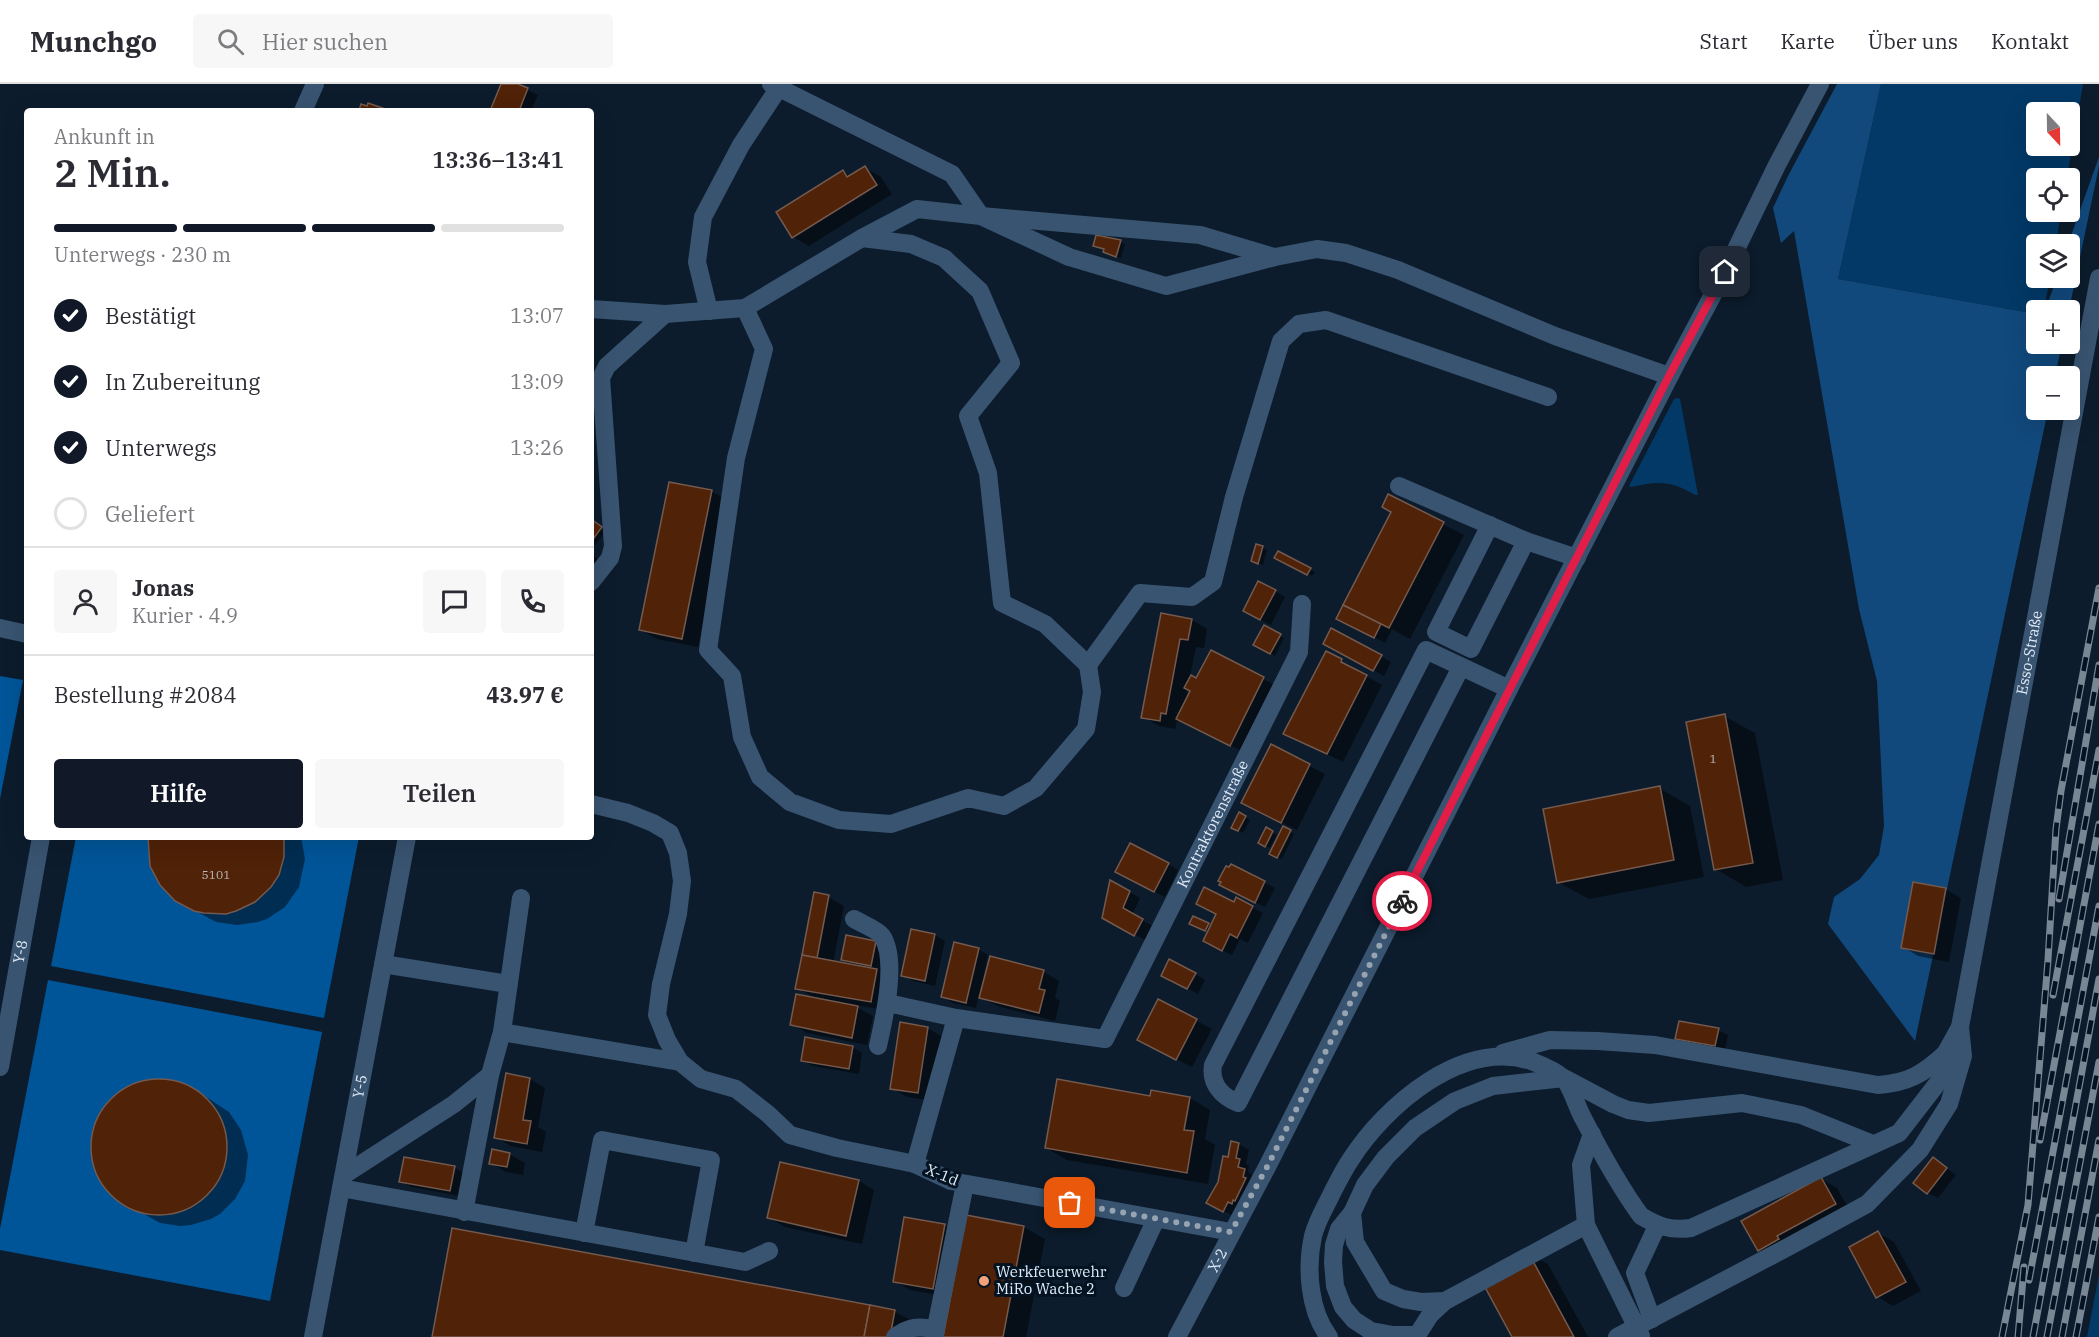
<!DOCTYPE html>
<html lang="de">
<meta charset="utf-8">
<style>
:root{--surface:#fff;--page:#f7f7f7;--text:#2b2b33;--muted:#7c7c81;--line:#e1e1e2;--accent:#111827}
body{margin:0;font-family:"IBM Plex Serif",serif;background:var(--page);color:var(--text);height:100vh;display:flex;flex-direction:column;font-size:22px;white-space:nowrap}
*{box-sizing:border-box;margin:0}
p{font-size:20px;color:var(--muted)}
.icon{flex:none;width:33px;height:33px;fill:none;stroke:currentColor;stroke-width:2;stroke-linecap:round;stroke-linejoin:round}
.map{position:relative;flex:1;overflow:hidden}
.sheet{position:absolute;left:24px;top:24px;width:570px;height:732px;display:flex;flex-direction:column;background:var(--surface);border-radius:6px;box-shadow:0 6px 24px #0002}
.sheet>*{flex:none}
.needle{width:39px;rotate:158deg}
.fabs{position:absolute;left:2026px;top:18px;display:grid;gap:12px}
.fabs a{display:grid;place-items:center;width:54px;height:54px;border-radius:6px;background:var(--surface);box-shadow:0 6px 24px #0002;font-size:30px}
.pin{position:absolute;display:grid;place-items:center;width:51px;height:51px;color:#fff;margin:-26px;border-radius:12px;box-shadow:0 3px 9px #0006}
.courier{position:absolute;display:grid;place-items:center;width:60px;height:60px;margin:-30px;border:4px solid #e11d48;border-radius:50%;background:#fff;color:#222;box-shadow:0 2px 8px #0007}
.summary em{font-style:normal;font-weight:600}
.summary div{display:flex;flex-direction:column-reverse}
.summary{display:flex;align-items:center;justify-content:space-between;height:102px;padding:0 30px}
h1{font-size:39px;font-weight:600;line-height:45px}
.bar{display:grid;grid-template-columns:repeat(4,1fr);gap:9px 6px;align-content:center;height:72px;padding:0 30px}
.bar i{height:8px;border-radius:4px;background:var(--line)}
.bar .current{background:var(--accent)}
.bar p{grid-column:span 4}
.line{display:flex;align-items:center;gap:15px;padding:0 30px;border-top:2px solid var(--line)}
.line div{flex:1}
.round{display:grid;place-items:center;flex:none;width:63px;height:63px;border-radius:6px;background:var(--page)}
ol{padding:0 30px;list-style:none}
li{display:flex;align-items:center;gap:18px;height:66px}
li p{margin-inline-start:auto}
li .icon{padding:6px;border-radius:50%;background:var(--accent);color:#fff;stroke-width:4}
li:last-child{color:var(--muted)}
li i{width:33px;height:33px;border:3px solid var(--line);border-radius:50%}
.cta{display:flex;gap:12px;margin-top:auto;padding:12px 30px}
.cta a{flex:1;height:69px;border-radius:6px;background:var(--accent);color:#fff;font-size:24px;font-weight:600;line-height:69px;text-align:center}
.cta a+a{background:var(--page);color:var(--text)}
header{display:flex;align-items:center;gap:36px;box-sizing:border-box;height:84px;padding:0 30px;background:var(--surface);border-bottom:2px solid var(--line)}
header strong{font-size:28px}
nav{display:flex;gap:33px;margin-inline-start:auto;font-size:21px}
.search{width:420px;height:54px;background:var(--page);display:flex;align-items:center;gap:15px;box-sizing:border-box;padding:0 21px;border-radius:6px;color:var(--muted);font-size:22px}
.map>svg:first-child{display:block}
</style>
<header>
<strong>Munchgo</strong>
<div class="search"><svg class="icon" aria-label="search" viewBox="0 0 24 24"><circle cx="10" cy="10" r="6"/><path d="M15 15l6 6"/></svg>Hier suchen</div>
<nav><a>Start</a><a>Karte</a><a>Über uns</a><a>Kontakt</a></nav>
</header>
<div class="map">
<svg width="2099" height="1253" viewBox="0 0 2099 1253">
<rect width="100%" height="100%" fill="#0c1c2c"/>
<!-- green -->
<g fill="#033967" fill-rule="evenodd">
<path d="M 1881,0 L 2083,0 L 2067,94 L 2037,94 L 2037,128 L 2061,128 L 2056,160 L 2037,160 L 2037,194 L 2050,194 L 2044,226 L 2037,226 L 2037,230 L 1838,195 ZM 2037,28 L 2070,28 L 2070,62 L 2037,62 Z"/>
<path d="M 1677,314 L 1680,315 L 1698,411 L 1695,411 C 1671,396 1658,397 1631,403 L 1629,402 L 1674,315 Z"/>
<polygon points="2099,1191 2099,1253 2087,1253"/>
</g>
<!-- forest -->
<g fill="#11497c">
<polygon points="1837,0 1881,0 1838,195 2037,230 2037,260 2062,260 2055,292 2037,292 2037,326 2048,326 1915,957 1828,840 1834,813 1860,795 1879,771 1884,742 1877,597 1859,525 1794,147 1781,159 1773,124 1788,92"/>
<polygon points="2099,73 2099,82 2069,226 2045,226 2057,194 2070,194 2070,160 2068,160"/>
</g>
<!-- water -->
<g fill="#005598">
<polygon points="0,592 23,596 0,715"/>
<polygon points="76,753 359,753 324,934 51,882"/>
<polygon points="48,896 322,948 270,1217 0,1166 0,1145"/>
</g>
<!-- shadow -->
<g fill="#0007" fill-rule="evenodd">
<polygon points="503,0 514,0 538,11 531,27 491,27"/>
<polygon points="865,84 881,93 892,110 809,162 793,153 843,88 851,93"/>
<polygon points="1120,158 1125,160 1121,174 1109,170 1106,166 1099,164"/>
<polygon points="711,407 727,416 698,563 657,555 641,546"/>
<polygon points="1389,412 1464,451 1410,555 1392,545 1385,559 1338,534 1393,428"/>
<polygon points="591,435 606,447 591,466"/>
<polygon points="1257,462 1267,466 1263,481 1257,479"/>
<polygon points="591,469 599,476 591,487"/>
<polygon points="1279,469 1315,488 1312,492 1276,474"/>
<polygon points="1275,507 1285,513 1271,541 1255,533"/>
<path d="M 1163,531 L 1192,536 L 1207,545 L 1204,564 L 1196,563 L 1190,592 L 1197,596 L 1211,568 L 1279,603 L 1246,669 L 1182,638 L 1177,637 L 1175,645 L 1159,642 L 1143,633 ZM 1188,604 L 1192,607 L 1186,616 Z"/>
<polygon points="1265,543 1284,554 1275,572 1255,561"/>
<polygon points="1325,559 1381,572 1391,578 1384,592"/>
<polygon points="1326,569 1382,601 1343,678 1285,650"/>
<polygon points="1724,632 1755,649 1783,796 1746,803 1716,785"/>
<polygon points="1272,662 1325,690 1297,746 1258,727"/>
<polygon points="1659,704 1690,722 1704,793 1589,815 1558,798"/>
<polygon points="1239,730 1250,736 1243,749 1233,744"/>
<polygon points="1283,744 1294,750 1282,775 1271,769"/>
<polygon points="1266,745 1277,751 1270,764 1260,758"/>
<polygon points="150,753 301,753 305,775 299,803 285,823 267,835 258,838 237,841 216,838 176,816"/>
<polygon points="1168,780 1178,786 1165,813 1127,794"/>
<polygon points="1232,782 1275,804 1265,823 1231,807"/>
<polygon points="1111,798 1140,814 1132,831 1153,842 1145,856 1104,833"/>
<polygon points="1945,805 1961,814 1949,878 1918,872 1903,863"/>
<polygon points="828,813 844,822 833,879 853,882 842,876 875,858 891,867 886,926 853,921 873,932 867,961 807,949 792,940 815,914 797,904"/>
<polygon points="1237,815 1263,829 1248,859 1240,855 1232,871 1215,863 1209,848 1195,842 1193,834 1212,843"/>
<polygon points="912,847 935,851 945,857 935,902 913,897 903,891"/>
<polygon points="978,865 988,871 980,909 982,910 992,874 1044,888 1059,897 1055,914 1060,917 1055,937 997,922 979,912 976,924 953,919 943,913"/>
<polygon points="1195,890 1205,896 1198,910 1173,897"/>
<polygon points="1158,917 1212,945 1192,983 1155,964"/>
<polygon points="927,944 943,953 933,1017 907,1013 892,1004"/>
<polygon points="1718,946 1728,951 1725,967 1687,960 1677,954"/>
<polygon points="852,963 862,969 859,990 813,982 803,976"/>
<polygon points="507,991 530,995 545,1004 538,1043 546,1048 542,1068 511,1062 495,1053"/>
<polygon points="160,995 181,999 191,1003 229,1028 241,1046 248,1071 245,1097 235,1115 220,1130 211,1135 191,1141 180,1142 160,1139 119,1116 104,1101 95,1082 92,1062 96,1041 105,1023 121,1008 130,1002 150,996"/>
<path d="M 1152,1013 L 1190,1014 L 1210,1026 L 1205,1055 L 1215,1061 L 1208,1100 L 1067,1076 L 1046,1064 ZM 1187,1020 L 1190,1020 L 1184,1053 L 1181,1053 Z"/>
<polygon points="1239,1060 1249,1066 1246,1080 1249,1082 1248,1088 1254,1092 1234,1132 1218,1124 1230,1075"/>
<polygon points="509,1070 525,1079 523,1091 506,1088 491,1079"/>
<polygon points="405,1075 455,1084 465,1090 460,1112 411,1103 401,1097"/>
<polygon points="1933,1075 1956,1091 1938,1114 1928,1109"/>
<polygon points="1821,1095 1837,1104 1851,1129 1774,1175 1759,1166"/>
<polygon points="859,1097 874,1106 862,1160 785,1143 769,1134"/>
<polygon points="967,1133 1024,1143 1045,1155 1026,1253 945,1253"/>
<polygon points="944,1141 960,1150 949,1213 910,1206 894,1197"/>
<polygon points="1878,1149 1894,1158 1921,1207 1893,1222 1878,1213"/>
<polygon points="1527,1168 1548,1180 1588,1253 1513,1253"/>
<polygon points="894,1227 910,1236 906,1253 433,1253"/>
</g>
<!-- building -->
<g fill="#502208" stroke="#745a4e" stroke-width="1.5">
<polygon points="501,0 518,0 528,4 519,27 490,27"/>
<polygon points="368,19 391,27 359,27 361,20 367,22"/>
<polygon points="865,82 877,101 792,154 776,128 843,86 847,93"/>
<polygon points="1096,151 1121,156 1116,173 1103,168 1104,165 1093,162"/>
<polygon points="669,398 712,406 682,555 639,546"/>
<polygon points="1388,410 1444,438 1389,544 1343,521 1391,428 1382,423"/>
<polygon points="591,435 602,443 591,458"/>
<polygon points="1256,460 1263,462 1258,480 1251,477"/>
<polygon points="1278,467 1311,484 1307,491 1274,474"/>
<polygon points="1258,497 1276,506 1260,536 1243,527"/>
<polygon points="1343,521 1381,540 1374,554 1336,535"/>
<polygon points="1161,529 1192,535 1188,556 1180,555 1166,630 1161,629 1160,637 1141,634"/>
<polygon points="1264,541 1281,550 1270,570 1253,561"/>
<polygon points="1331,544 1382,571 1373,587 1323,560"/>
<polygon points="1211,566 1264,593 1230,662 1176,635 1190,607 1184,604 1191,591 1196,594"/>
<polygon points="1326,567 1342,575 1341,578 1367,591 1327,670 1283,650"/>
<polygon points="1725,630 1753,779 1714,786 1686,638"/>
<polygon points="1271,660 1310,680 1281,739 1241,719"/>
<polygon points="1660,702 1674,776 1557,799 1543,725"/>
<polygon points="1239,728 1246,732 1238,747 1231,744"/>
<polygon points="1283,742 1291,746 1277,774 1269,770"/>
<polygon points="1266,743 1273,747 1265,763 1258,759"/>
<polygon points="148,753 284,753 284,773 279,791 271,803 255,818 236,827 226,830 204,829 194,827 175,817 160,801 150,782"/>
<polygon points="1130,759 1169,779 1154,808 1115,788"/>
<polygon points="1231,780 1265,797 1255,819 1219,801 1221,798 1218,797 1226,782 1229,783"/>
<polygon points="1110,796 1130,807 1123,824 1143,835 1134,852 1102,834"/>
<polygon points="1913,798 1946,804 1934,870 1901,864"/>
<polygon points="1204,803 1234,818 1236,813 1253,822 1237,854 1230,850 1222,867 1203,857 1216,830 1196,820"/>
<polygon points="814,808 829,811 817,874 802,871"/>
<polygon points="1193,832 1209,839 1205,847 1189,840"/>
<polygon points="911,845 935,850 925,897 901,892"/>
<polygon points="846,851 876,857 871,882 841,876"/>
<polygon points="954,858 979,864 966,919 941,913"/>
<polygon points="802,871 877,885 871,918 795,905"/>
<polygon points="990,872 1044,886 1039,905 1045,906 1039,929 979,914"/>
<polygon points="1169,875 1196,889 1187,905 1161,892"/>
<polygon points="796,910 858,922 852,954 790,941"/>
<polygon points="1158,915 1197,935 1176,976 1137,956"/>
<polygon points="1679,937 1719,944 1715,962 1675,955"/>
<polygon points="900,938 928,943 918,1009 890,1005"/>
<polygon points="805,953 853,962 849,985 801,977"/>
<polygon points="506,989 530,994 523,1036 531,1037 527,1060 494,1054"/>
<circle cx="159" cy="1063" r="68"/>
<polygon points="1057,995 1150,1012 1151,1006 1190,1013 1184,1046 1194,1047 1187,1089 1045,1064"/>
<polygon points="1231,1057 1239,1059 1236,1074 1240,1075 1238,1083 1245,1085 1243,1093 1246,1094 1235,1117 1233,1116 1232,1120 1228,1118 1223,1128 1206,1119 1218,1098 1223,1072 1228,1073"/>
<polygon points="492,1065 510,1069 507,1083 489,1080"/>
<polygon points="404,1073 455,1082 450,1107 399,1098"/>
<polygon points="1933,1073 1947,1084 1927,1110 1913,1099"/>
<polygon points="780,1078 859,1096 846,1152 767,1134"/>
<polygon points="1821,1093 1836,1120 1777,1152 1779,1155 1758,1167 1741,1137"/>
<polygon points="966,1131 1024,1142 1003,1253 943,1253"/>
<polygon points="904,1133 945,1140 933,1205 893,1198"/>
<polygon points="452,1144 870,1221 864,1253 432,1253"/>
<polygon points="1878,1147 1906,1198 1876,1214 1849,1163"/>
<polygon points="1527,1166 1574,1253 1512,1253 1479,1192"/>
<polygon points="870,1221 895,1226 890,1253 864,1253"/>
</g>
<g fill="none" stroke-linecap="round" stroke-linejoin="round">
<!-- minor -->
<g stroke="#395471" stroke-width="18">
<polyline points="771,0 952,90 981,132 1069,173 1166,202 1275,173 1317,165 1346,169 1398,186 1555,252 1669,292"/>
<polyline points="303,27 315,0"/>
<polyline points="745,224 764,265 736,374 708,566 732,592 742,653 760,693 790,718 839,736 891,740 968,714 1004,722 1036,704 1086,645 1092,608 1088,581 1045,540 1002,519 988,389 968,332 1011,279 980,207 944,174 911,160 862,154"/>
<polyline points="591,225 665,230 745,224 862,154 917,125 981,132 1200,151 1274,173"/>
<polyline points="709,227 697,178 703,133 741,61 778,5"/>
<polyline points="1399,402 1526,457 1577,474"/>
<polyline points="1490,441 1436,548 1471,565 1526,457"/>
<polyline points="591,498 610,474 613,462 601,294 607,282 665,230"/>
<polyline points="0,544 27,550"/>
<polyline points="1088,581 1140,509 1192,513 1213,498 1234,413 1281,257 1299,240 1326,236 1548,313"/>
<path d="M 1461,583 L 1238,1019 C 1221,1012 1210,999 1213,981 L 1426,566 L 1509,605"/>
<polyline points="591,720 628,729 653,739 670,749 678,769 682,797 678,830 661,900 657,931 667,956 680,978 701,995 736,1005 768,1030 790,1051 837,1064 915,1080"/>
<path d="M 854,835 C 862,840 877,845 882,852 C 898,876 884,935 878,962"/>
<polyline points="383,880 508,900"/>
<polyline points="888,919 956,934"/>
<polyline points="502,948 680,978"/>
<path d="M 1503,969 L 1550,956 L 1598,957 L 1655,961 L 1878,1001 C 1908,999 1923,990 1945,970"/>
<path id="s1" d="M 0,983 L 41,753"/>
<polyline points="1592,1050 1581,1081 1586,1141 1641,1252"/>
<polyline points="344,1091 454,1020 490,991"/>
<polyline points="341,1104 745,1178 769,1167"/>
<polyline points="464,1128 490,991 502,948 521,814"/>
<polyline points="1352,1129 1355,1158 1384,1207 1403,1215 1421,1218 1445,1217"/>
<path id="s2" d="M 1231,1148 L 951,1097 L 915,1080 L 956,934 L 1105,955 L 1299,568 L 1302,520"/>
<polyline points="584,1149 602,1056 711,1076 694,1169"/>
<polyline points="1124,1204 1156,1135"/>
<polyline points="1652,1235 1635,1189 1657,1142"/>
<polyline points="1417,1251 1393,1251 1371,1247 1354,1236 1343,1223 1335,1202 1333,1178 1334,1161 1339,1145 1352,1129 1365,1101 1386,1073 1415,1044 1455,1017 1493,1002 1564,994 1613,1020 1628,1026 1649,1029 1742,1019 1801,1031 1873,1060"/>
<path id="s3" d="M 313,1253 L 407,753"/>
<path d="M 895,1253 C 908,1243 920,1241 936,1246"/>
<polyline points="934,1253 965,1100"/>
<path id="s4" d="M 1177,1253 L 1267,1083 L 1509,605 L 1677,278 L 1725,188 L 1777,81 L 1820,0"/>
<path d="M 1329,1253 C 1309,1227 1306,1184 1313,1152 C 1317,1136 1326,1122 1333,1107 C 1339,1096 1344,1085 1351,1075 C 1386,1021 1462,955 1531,977 C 1541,981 1555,986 1563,994 C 1571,1001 1577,1024 1583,1034 C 1600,1067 1619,1102 1641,1132 C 1658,1142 1670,1147 1691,1144 L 1899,1049 L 1940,996 L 1945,970 L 1960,943"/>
<polyline points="1416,1253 1430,1231 1445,1217 1586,1141"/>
<path id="s5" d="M 1617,1253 L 1788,1163 L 1867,1120 L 1920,1066 L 1949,1020 L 1963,972 L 1960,943 L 2099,194"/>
</g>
<!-- rail casing -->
<g stroke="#798694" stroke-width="7">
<g id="rail">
<polyline points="2059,815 2099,581"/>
<polyline points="2053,911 2099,666"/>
<polyline points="2040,1056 2099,740"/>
<polyline points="2029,1196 2099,822"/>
<polyline points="2002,1253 2028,1121 2048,876 2056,745 2061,707 2099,504"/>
<polyline points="2018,1253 2024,1183"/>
<polyline points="2033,1253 2099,895"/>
<polyline points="2047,1253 2099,978"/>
<polyline points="2062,1253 2099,1056"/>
<polyline points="2076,1253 2099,1133"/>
</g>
</g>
<!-- rail -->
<use href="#rail" stroke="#041322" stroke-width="4.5" stroke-dasharray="14" stroke-linecap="butt"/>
</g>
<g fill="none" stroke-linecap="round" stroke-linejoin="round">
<!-- done -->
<polyline stroke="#96a3b0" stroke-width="6" stroke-dasharray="0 10.8" points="1070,1119 1231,1148 1267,1083 1402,817"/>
<!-- route -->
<polyline stroke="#e11d48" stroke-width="8" points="1402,817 1669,292 1725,188"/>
</g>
<!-- markers -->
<circle fill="#f1a27b" stroke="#041322" stroke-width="2" cx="984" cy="1197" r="6"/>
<g text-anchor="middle" stroke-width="6" stroke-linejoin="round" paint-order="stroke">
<!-- number labels -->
<g font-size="12" fill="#bdb9bb">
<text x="1713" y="679">1</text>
<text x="216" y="795">5101</text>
</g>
<!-- street labels -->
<g font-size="15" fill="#e1ebf7" stroke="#041322">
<text dy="5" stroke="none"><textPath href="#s5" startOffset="873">Esso-Straße</textPath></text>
<text dy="5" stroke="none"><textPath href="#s2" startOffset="867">Kontraktorenstraße</textPath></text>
<text dy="5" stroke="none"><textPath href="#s1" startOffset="117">Y-8</textPath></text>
<text dy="5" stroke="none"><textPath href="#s3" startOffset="255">Y-5</textPath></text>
<text transform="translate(942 1091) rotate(22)" y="5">X-1d</text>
<text dy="5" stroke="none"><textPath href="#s4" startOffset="87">X-2</textPath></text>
</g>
<!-- poi labels -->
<g font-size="15" fill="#e1ebf7" stroke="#041322" text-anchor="start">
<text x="996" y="1193">Werkfeuerwehr<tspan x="996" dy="17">MiRo Wache 2</tspan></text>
</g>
</g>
</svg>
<div class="fabs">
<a><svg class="needle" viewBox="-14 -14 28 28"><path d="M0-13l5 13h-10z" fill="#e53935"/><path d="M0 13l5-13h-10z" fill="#7c7c81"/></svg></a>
<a><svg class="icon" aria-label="locate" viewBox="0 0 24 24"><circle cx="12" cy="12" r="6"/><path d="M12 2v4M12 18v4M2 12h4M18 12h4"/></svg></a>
<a><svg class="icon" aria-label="layers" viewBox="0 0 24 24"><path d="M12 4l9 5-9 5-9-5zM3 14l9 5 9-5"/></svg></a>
<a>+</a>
<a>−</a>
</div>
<div class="pin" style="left:1070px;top:1119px;background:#ea580c"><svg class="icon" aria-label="bag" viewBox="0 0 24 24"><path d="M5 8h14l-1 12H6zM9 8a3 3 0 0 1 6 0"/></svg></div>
<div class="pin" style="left:1725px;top:188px;background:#1f2937"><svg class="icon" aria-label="home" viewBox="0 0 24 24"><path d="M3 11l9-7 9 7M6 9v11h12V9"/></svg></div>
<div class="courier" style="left:1402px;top:817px"><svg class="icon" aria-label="bike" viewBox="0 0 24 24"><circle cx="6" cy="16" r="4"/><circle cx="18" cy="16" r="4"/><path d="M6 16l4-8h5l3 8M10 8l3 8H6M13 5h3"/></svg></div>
<section class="sheet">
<div class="summary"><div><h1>2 Min.</h1><p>Ankunft in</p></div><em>13:36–13:41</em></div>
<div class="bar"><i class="current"></i><i class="current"></i><i class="current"></i><i></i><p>Unterwegs · 230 m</p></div>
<ol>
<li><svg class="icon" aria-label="check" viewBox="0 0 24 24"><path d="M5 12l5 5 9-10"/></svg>Bestätigt<p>13:07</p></li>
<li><svg class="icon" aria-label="check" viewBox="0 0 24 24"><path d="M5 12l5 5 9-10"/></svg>In Zubereitung<p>13:09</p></li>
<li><svg class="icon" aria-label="check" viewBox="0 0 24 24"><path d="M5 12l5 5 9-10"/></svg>Unterwegs<p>13:26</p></li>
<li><i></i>Geliefert</li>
</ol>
<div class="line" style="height:108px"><a class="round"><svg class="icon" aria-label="person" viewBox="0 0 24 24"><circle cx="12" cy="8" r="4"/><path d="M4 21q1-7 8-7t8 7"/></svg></a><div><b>Jonas</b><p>Kurier · 4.9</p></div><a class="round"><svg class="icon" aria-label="chat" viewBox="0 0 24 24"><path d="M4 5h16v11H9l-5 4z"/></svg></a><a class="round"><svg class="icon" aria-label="phone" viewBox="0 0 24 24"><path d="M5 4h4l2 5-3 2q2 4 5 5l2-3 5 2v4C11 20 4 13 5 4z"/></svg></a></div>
<div class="line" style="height:78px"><div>Bestellung #2084</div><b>43.97 €</b></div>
<div class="cta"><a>Hilfe</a><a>Teilen</a></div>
</section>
</div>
